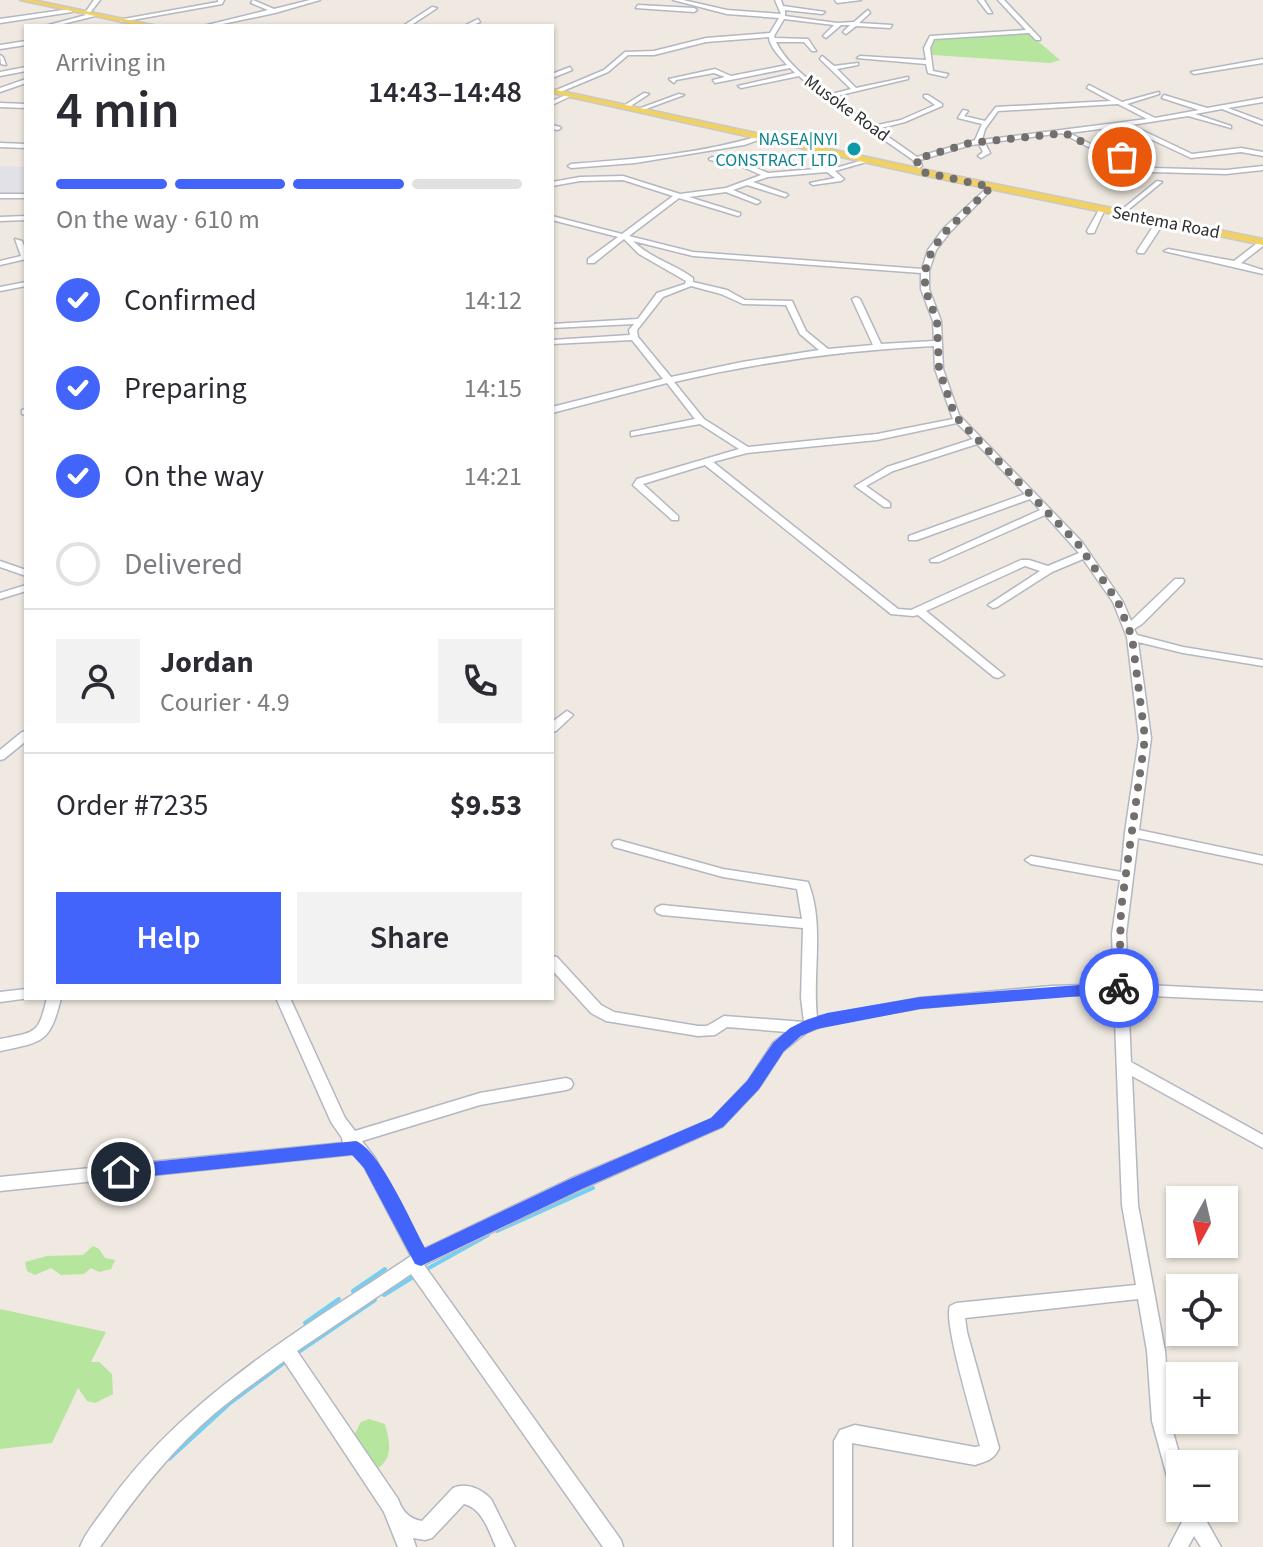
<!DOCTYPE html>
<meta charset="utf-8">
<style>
:root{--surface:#fff;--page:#f2f2f3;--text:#2b2b33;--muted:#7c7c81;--line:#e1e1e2;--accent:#4264fb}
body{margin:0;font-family:"Source Sans 3",sans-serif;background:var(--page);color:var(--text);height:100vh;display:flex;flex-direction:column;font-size:30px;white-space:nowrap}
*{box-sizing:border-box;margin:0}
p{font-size:26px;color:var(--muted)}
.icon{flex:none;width:44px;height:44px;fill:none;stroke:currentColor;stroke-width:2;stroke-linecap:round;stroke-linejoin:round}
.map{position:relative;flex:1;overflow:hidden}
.drawer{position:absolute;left:24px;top:24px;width:530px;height:976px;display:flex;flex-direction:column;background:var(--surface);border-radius:0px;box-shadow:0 2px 6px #0004}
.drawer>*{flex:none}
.needle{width:52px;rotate:188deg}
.tools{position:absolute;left:1166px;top:1186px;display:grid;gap:16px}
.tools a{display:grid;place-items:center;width:72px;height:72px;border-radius:0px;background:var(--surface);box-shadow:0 2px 6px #0004;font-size:40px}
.pin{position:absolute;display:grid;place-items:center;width:68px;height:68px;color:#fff;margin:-34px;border:4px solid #fff;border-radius:50%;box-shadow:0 2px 8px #0007}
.courier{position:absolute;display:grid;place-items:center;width:80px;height:80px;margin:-40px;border:6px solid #4264fb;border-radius:50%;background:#fff;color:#222;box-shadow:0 2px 10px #0007}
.headline em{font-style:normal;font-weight:600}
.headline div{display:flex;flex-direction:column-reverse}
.headline{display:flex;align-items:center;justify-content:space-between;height:136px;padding:0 32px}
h1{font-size:52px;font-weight:600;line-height:60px}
.bar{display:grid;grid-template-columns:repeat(4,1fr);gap:12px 8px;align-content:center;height:96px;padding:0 32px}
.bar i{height:10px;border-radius:6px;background:var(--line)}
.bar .selected{background:var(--accent)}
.bar p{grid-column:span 4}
.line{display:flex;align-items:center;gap:20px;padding:0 32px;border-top:2px solid var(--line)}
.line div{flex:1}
.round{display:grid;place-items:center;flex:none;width:84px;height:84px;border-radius:0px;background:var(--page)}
ol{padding:0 32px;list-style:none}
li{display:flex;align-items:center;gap:24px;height:88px}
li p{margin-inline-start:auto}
li .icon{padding:8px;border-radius:50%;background:var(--accent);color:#fff;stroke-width:4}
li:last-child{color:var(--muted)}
li i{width:44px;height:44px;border:4px solid var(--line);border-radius:50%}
.cta{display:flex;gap:16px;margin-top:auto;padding:16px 32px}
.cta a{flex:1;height:92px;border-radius:0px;background:var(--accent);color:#fff;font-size:32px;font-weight:600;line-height:92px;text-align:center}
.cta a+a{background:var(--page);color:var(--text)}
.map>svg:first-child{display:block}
</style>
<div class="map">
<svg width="1263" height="1547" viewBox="0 0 1263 1547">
<rect width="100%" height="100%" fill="#efe9e1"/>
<!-- industrial -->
<polygon fill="#e3e1e8" points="0,166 26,167 26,194 0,194"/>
<!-- green -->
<g fill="#b6e59e">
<polygon points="1027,32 1060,60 1050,63 933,55 930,51 935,38"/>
<polygon points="93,1246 99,1249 105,1258 115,1260 111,1269 99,1272 91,1268 84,1274 61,1275 51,1268 35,1275 27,1271 25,1262 47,1256 83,1255"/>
<polygon points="0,1309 106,1332 91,1362 99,1362 112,1374 113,1394 95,1403 87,1401 78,1388 52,1443 0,1449"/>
<path d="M 369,1419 L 385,1424 C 390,1443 394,1459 375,1470 L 353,1437 L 361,1422 Z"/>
</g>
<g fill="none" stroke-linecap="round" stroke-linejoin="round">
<!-- stream -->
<g stroke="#75cff0" stroke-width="4">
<polyline points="497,1231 593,1188"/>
<polyline points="427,1269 488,1235"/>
<polyline points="353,1291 385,1269"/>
<polyline points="384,1295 415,1276"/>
<polyline points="305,1323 339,1299"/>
<polyline points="300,1351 375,1300"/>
<polyline points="169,1459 229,1404 284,1363"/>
</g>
<!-- minor casing -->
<g stroke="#b4b7c1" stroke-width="3">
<g id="minor">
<polygon points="94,0 100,0 89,14 95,14 95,16 55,26 45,26 86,15 84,14"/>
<polygon points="218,0 224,0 222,4 121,22 118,20 218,2"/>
<polygon points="253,0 274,9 310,0 320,0 275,13 213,26 203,26 268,10 251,3"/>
<path d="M 673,0 L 683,0 L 727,10 L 781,14 L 775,0 L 781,0 L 783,6 L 825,12 L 822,14 L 785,10 L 785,16 L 837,23 L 854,22 L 868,10 L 870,13 L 859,23 L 892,25 L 890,28 L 856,26 L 846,34 L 843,32 L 850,25 L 841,25 L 826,38 L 823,36 L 834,25 L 784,19 L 774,36 L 775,38 L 808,39 L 816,51 L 812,51 L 804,42 L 776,42 C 787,64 809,80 828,95 L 851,89 L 820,59 L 822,56 L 834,66 L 858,63 L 858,65 L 837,69 L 856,88 L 908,77 L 908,79 L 832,97 L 873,126 L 901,120 L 935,105 L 924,97 L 924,95 L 928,95 L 942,104 L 942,106 L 905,122 L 877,129 L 917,157 L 975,140 L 982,124 L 958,118 L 963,110 L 968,111 L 964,116 L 985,121 L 996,107 L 1111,101 L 1087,88 L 1089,85 L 1122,102 L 1159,92 L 1159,94 L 1127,104 L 1155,118 L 1199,110 L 1162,98 L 1164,95 L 1207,108 L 1263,98 L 1263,102 L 1228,108 L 1263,121 L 1263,125 L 1222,109 L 1195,114 L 1231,126 L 1231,128 L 1188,116 L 1131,125 L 1192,154 L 1241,148 L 1263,152 L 1263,156 L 1241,152 L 1191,158 L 1123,126 L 1069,133 L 1112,155 L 1125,156 L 1152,168 L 1226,170 L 1263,166 L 1263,170 L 1226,174 L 1151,172 L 1122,159 L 1109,158 L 1062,133 L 985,143 L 990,153 L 981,158 L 978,156 L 983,152 L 979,144 L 971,145 L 920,160 L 922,166 L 919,168 L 917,167 L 913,160 L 824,98 L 799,76 L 741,88 L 738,86 L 795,73 L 790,68 L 715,83 L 713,80 L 725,77 L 714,73 L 676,80 L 674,83 L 669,79 L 715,69 L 731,76 L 787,65 C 780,57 769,46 769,37 L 706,42 L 654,55 L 628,55 L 608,72 L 558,93 L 554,93 L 554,91 L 604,70 L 625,52 L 654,51 L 706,38 L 770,33 L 779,18 L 727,14 ZM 1118,104 L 1147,119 L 982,140 L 985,129 L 998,111 Z"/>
<polygon points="835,0 861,0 837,3"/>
<polygon points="978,0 984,0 992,13 988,13"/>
<polygon points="998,0 1004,0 1040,38 1040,40 1036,40 1029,33 934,39 930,48 933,71 948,74 946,77 928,73 926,64 857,58 860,56 926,60 924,48 930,36 1026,30"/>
<polygon points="638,5 694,8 697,10 694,12 636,8"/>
<polygon points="432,7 437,8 410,26 403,26"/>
<polygon points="70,9 72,12 0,23 0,19"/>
<polygon points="478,19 480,22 471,26 464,26"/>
<polygon points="26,41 26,45 0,49 0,45"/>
<polygon points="0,55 3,57 6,65 1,64"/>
<polygon points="1263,59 1263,63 1194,74 1191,72"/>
<polygon points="26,67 26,71 0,76 0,72"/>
<polygon points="570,67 572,70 552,78 552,74"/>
<polygon points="26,79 26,83 0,92 0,88"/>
<polygon points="644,93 649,94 629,107 625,107 625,105"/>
<polygon points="568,94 573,95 552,105 552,101"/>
<polygon points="679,94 684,95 643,110 638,109"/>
<polygon points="0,103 26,104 26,108 0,107"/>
<polygon points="552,125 560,127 561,128 558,130 552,129"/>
<path d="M 762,135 L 764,136 L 764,138 L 744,145 L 635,163 L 571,168 L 568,166 L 571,164 C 635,159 701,154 762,135 Z"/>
<polygon points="0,143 26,144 26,148 0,147"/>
<path d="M 712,157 L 747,164 L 768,173 L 839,167 L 867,159 L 870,161 L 835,171 L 844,179 L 841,181 L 813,185 L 810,183 L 835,178 L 827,172 L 768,177 L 753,182 L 787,194 L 788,195 L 785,197 L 747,185 L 733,190 L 759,201 L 760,202 L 757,204 L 726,192 L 689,197 L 740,213 L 740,215 L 738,216 L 679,198 L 629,236 L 693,252 L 922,269 L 928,250 L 944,228 L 989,186 L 993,186 L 993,188 L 950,232 L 936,250 L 929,271 L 929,289 L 941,321 L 943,369 L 959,415 L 1082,542 L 1123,602 L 1131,621 L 1175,579 L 1183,579 L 1184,581 L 1183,583 L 1142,624 L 1134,629 L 1137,635 L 1183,647 L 1263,660 L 1263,666 L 1183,653 L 1138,642 L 1151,738 L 1139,830 L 1263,856 L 1263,864 L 1138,838 L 1126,934 L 1128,984 L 1263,991 L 1263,1001 L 1128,995 L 1131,1062 L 1263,1135 L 1263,1148 L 1132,1076 L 1138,1205 L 1165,1351 L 1170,1421 L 1182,1464 L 1180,1464 L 1180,1500 L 1173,1497 L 1171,1491 L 1152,1421 L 1147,1351 L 1138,1299 L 965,1318 L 967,1332 L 999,1448 C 994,1460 987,1461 975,1465 L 852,1443 L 852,1547 L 834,1547 L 834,1441 L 840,1430 L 855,1425 L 975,1447 L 980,1446 C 974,1422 943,1322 950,1306 L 956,1303 L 1136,1285 L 1122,1205 L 1114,994 L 1051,996 L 920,1008 L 828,1024 L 807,1032 L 783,1051 L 758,1089 L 722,1127 L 582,1189 L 424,1265 L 621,1540 L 623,1547 L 603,1547 L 411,1274 L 297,1351 L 398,1499 C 402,1511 409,1519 422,1521 L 453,1488 C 467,1482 481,1489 491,1499 L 515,1547 L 496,1547 C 489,1531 482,1508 464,1504 L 432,1538 L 425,1540 L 413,1538 L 416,1547 L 398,1547 L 384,1512 L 284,1361 C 261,1378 237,1395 214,1414 C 169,1452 134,1499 100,1547 L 80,1547 C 86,1531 100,1516 110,1501 C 186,1395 305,1327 411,1256 L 365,1168 L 355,1154 L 0,1191 L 0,1177 L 343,1143 L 342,1138 L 331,1122 L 276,998 L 290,998 L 345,1118 L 355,1131 L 480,1093 L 566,1078 L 571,1080 L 573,1084 L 571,1088 L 566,1090 L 480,1105 L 362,1141 L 375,1158 L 424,1249 L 570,1179 L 712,1119 L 748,1081 L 773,1043 L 787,1032 L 727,1027 L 715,1035 L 698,1036 L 606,1021 L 591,1013 L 552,970 L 552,956 L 557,957 L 601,1005 L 614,1012 L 698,1026 L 707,1026 L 724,1016 L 804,1022 L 801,998 L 803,928 L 662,915 L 657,913 L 655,910 L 657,907 L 662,905 L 802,919 L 797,889 L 723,877 L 614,847 L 612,844 L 614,841 L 618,840 L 723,869 L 808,882 C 825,924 812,973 817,1017 L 920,998 L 1051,986 L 1114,984 L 1112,934 L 1120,880 L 1031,864 L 1025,860 L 1031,856 L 1121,872 L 1125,832 L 1139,738 L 1127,637 L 1113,602 L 1083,559 L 1052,572 L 997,607 L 993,608 L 988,605 L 1040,571 L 1025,566 L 926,611 L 1004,675 L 998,678 L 994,677 L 918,615 L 913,616 L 891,614 L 705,465 L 643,484 L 678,516 L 678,520 L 672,520 L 635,487 L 633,485 L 637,479 L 739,449 L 700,424 L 631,436 L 631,432 L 695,419 L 667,383 L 552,413 L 552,407 L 663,379 L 632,340 L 552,344 L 552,340 L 630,335 L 629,330 L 634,324 L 552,328 L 552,324 L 638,319 L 657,293 L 685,284 L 686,281 L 639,254 L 624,239 L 594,263 L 588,263 L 588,259 L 618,237 L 552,220 L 552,216 L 622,234 L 673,196 L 623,180 L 580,181 L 552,186 L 552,182 L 580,177 L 623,176 L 680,194 L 726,188 L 761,175 L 743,167 L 710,160 L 709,159 ZM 633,241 L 693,256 L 921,273 L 921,289 L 933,321 L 934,341 L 881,344 L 860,299 L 856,297 L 852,299 L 873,345 L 828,349 L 806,331 L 792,301 L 745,300 L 727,290 L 693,282 L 693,278 C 674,264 650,258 633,241 ZM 691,286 L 721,294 L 743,304 L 786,305 L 800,334 L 819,350 L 742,362 L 671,377 L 638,337 L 637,330 L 663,297 ZM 934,346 L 935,369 L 953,419 L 877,434 L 748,447 L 704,419 L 674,382 C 760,362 846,350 934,346 ZM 957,423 L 973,439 L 887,467 L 855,486 L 884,507 L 890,507 L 890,503 L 866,486 L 893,471 L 977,444 L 1025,494 L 909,536 L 909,540 L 917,540 L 1030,499 L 1040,510 L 930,560 L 931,562 L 939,562 L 1045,515 L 1079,553 L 1048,566 L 1029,560 L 1021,560 L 911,610 L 898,609 L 713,462 L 747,453 L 877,440 Z"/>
<polygon points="1157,181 1162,182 1123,214 1119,214 1119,212"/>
<rect x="0" y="194" width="26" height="4"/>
<polygon points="1100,208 1105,209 1094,233 1088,233 1087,231"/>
<polygon points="26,216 26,220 0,221 0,217"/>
<polygon points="1158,219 1165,221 1144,253 1138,253 1137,251"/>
<polygon points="15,239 22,241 26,251 26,259 0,265 0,261 21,256"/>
<polygon points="1260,241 1263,241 1263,246 1241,263 1263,270 1263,274 1164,251 1168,249 1234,261"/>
<polygon points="26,282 26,286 0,291 0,287"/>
<polygon points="25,409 26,415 22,414 22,410"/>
<polygon points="0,561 26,570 26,576 0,567"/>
<polygon points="26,585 26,591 0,599 0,593"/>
<polygon points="567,711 573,715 571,717 556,731 552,732 552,722"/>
<polygon points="26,731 26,741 4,759 0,760 0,750 22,732"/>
<polygon points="26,989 26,998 30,998 0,1002 0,992"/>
<path d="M 47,998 L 61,998 C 50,1043 43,1042 0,1051 L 0,1039 C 36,1032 38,1035 47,998 Z"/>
<polygon points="1180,1505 1180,1508 1199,1508 1221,1547 1201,1547 1194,1536 1188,1547 1169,1547 1184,1518 1179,1508"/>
</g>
</g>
<!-- major casing -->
<g stroke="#c9c9c9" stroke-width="3">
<g id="major">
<polygon points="20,0 33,0 157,26 142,26"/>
<polygon points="552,89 922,169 1263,239 1263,245 922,175 552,93"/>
</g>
</g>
<!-- minor -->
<use href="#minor" fill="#fff" fill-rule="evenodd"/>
<!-- major -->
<use href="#major" fill="#f2d163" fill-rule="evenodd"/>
</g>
<!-- route -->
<path fill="#4264fb" d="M 1119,982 L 1127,988 L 1119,993 L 920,1009 L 817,1029 L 801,1036 L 784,1051 L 759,1089 L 723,1127 L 582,1189 L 421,1266 L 415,1264 L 364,1168 L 352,1155 L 121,1179 L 112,1172 L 121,1165 L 356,1141 C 380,1150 412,1224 425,1248 L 570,1179 L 711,1118 L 747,1081 L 773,1043 L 790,1028 L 806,1020 L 827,1013 L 920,997 Z"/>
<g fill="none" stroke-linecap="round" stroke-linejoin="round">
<!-- done -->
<polyline stroke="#726f6d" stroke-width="8" stroke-dasharray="0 14.4" points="1119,988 1121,909 1145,738 1132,637 1118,602 1078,544 955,416 939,369 937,321 925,289 925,271 932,250 947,230 991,187 922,172 916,159 970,143 1065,133 1111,157 1122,157"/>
</g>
<!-- markers -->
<circle fill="#0f9aa8" stroke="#fff" stroke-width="3" cx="854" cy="149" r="8"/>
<g text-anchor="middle" stroke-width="6" stroke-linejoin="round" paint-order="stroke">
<!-- far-street labels -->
<g font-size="18" fill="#2e2e2e" stroke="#fff">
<text transform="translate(847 108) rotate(36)" y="6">Musoke Road</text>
<text transform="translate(1166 222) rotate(11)" y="6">Sentema Road</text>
</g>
<!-- far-culture labels -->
<g font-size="18" fill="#0d838f" stroke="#fff" text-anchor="end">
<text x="838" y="145">NASEA|NYI<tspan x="838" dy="21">CONSTRACT LTD</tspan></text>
</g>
</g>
</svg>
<div class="tools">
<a><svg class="needle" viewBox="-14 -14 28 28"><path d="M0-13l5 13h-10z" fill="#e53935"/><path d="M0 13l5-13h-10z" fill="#7c7c81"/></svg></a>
<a><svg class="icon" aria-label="locate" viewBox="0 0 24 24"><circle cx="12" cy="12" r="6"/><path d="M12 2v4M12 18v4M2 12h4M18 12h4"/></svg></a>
<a>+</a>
<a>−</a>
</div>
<div class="pin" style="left:1122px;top:157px;background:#ea580c"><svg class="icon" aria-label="bag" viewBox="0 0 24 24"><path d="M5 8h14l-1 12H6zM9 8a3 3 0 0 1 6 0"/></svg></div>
<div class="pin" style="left:121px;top:1172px;background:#1f2937"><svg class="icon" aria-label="home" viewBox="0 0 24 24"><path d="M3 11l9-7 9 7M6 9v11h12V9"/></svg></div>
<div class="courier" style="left:1119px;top:988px"><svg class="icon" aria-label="bike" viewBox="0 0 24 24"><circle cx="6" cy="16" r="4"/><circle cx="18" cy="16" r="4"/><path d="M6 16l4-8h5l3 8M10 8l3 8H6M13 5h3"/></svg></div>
<section class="drawer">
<div class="headline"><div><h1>4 min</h1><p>Arriving in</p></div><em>14:43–14:48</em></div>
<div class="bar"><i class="selected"></i><i class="selected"></i><i class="selected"></i><i></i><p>On the way · 610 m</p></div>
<ol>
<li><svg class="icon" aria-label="check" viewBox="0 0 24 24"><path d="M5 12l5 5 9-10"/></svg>Confirmed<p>14:12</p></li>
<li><svg class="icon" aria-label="check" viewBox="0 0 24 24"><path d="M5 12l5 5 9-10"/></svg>Preparing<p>14:15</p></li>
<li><svg class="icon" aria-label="check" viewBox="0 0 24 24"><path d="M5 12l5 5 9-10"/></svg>On the way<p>14:21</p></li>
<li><i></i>Delivered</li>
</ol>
<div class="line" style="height:144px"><a class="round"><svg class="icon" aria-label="person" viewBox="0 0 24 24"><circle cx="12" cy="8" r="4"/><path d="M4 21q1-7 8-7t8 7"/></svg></a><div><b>Jordan</b><p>Courier · 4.9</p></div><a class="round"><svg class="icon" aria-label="phone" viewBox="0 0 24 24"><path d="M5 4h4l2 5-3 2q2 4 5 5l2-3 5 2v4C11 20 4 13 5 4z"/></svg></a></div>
<div class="line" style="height:104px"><div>Order #7235</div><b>$9.53</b></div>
<div class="cta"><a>Help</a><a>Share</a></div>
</section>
</div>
